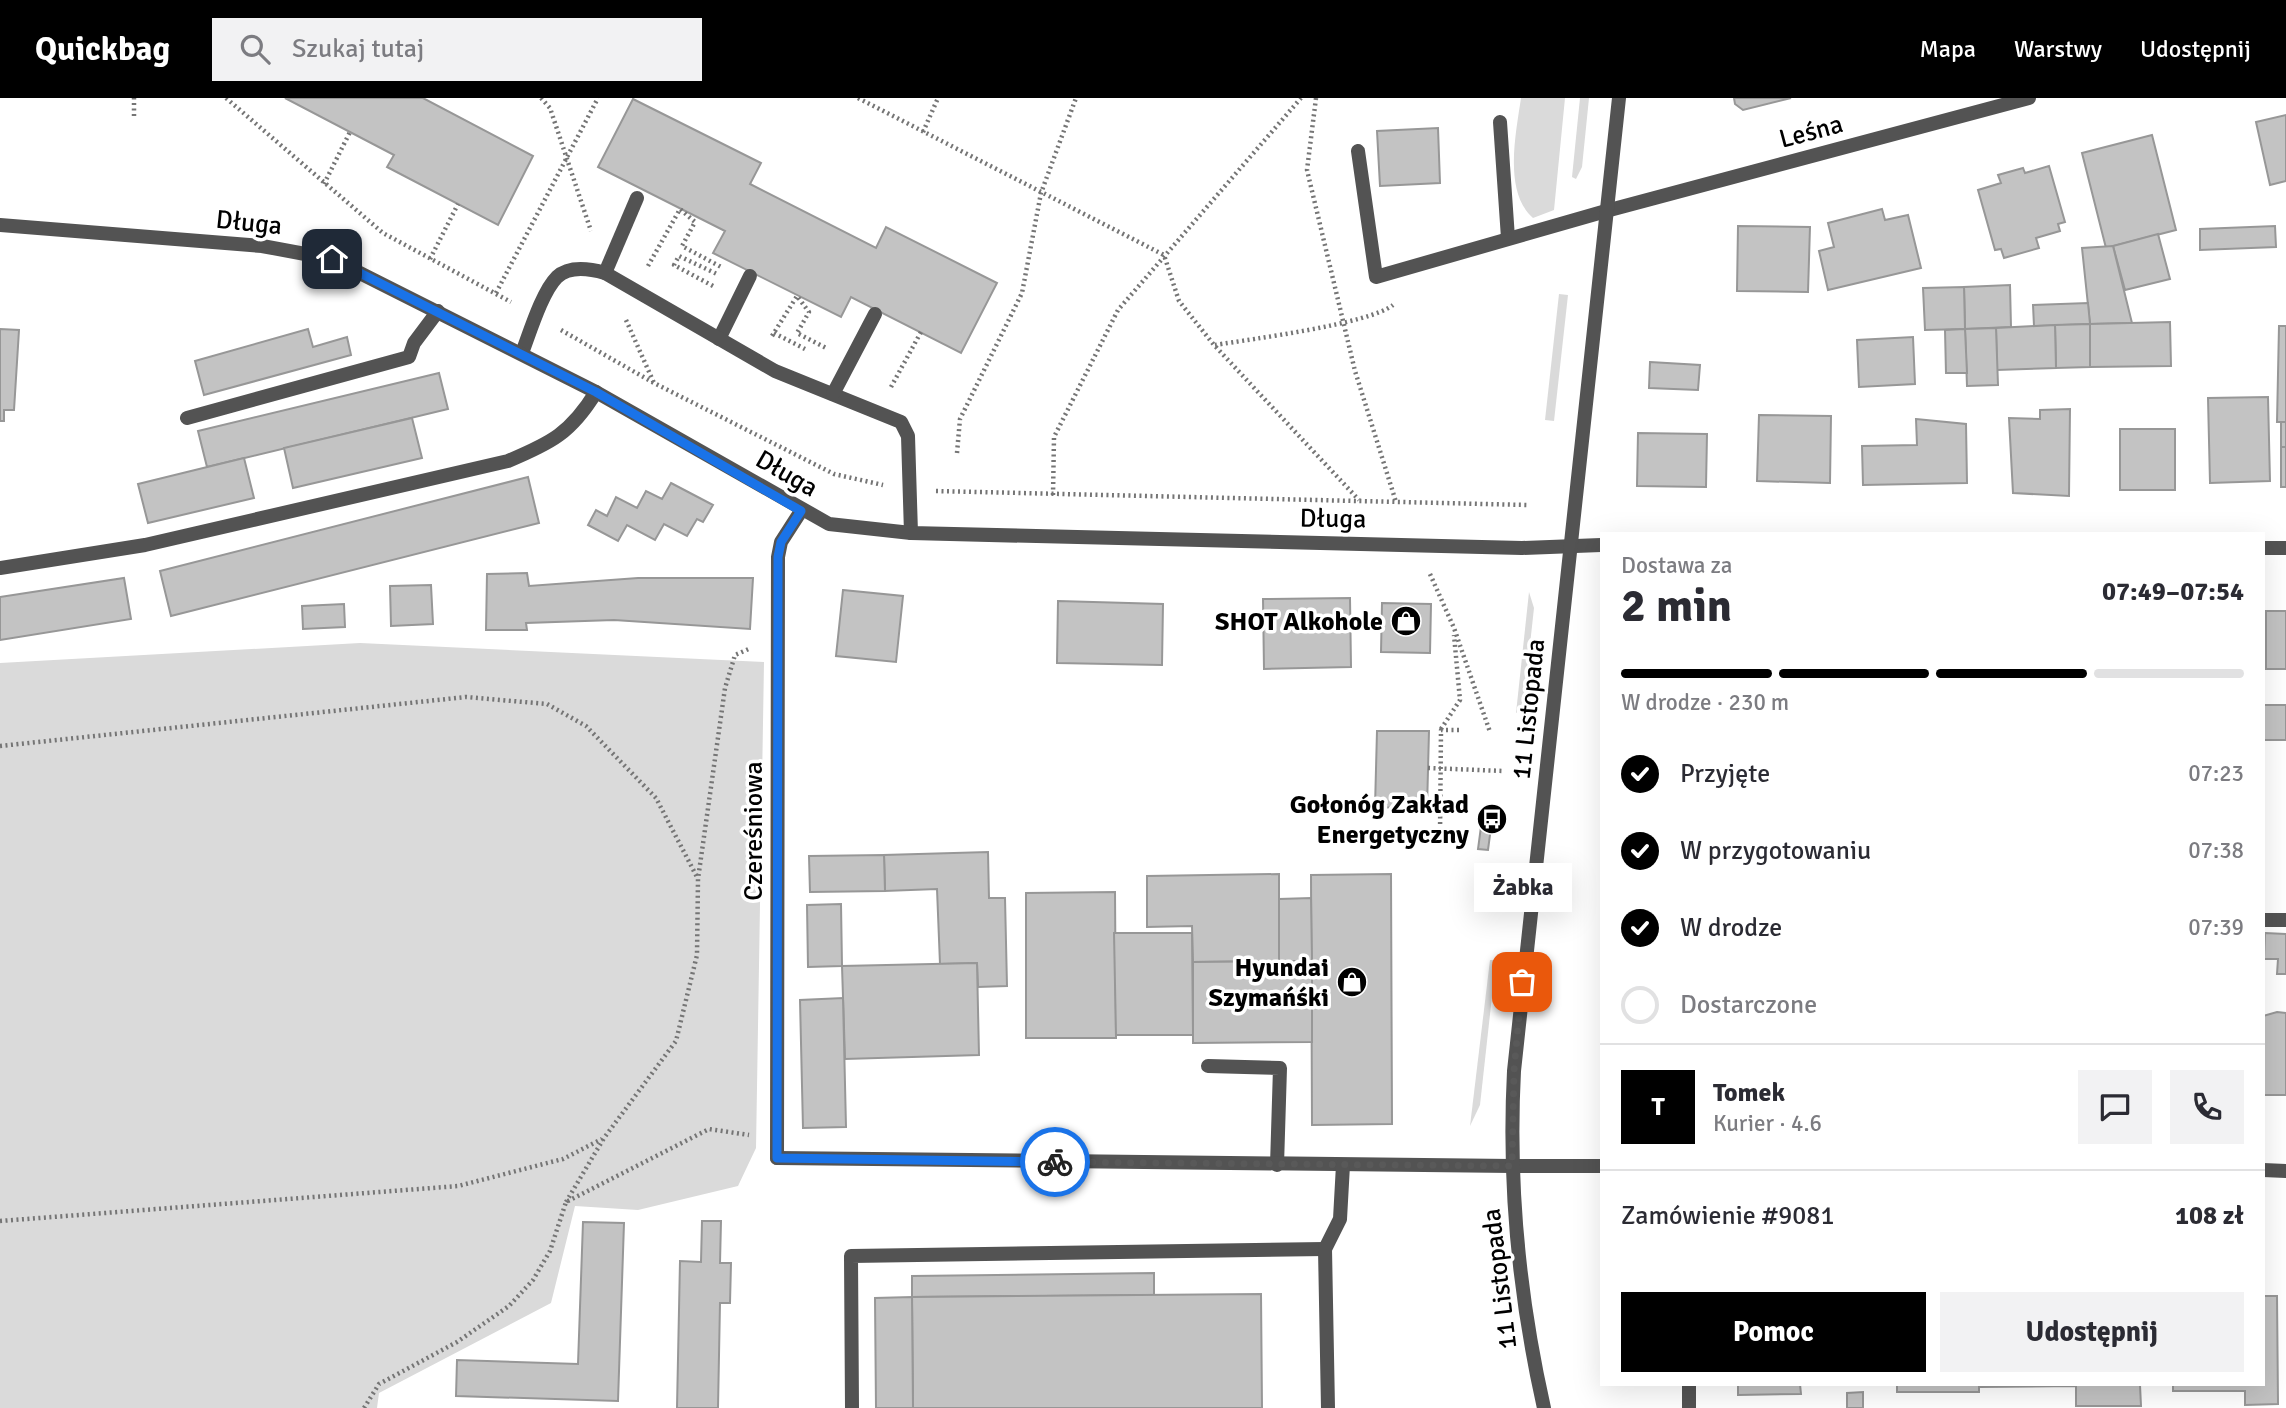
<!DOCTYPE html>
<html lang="pl">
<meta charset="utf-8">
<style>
:root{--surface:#fff;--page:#f2f2f3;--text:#2b2b33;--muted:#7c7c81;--line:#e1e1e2;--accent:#000}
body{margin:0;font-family:Signika,sans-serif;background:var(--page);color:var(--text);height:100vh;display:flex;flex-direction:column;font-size:26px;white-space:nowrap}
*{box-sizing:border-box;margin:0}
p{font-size:23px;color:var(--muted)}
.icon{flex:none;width:38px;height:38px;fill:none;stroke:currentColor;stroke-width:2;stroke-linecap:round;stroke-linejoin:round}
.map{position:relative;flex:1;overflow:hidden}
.sheet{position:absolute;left:1600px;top:434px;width:665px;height:854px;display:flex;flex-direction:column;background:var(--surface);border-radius:0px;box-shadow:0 7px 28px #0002}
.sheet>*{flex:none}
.pin{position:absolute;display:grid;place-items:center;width:60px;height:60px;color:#fff;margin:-30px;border-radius:14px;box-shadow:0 4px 10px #0006}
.courier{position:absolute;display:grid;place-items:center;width:70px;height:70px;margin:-35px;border:5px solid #1a73e8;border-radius:50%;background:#fff;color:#222;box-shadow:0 2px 9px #0007}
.bubble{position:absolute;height:49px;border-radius:0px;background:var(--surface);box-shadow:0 7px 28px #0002;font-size:23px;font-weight:700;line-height:49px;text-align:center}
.overview em{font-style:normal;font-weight:700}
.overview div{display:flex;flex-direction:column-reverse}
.overview{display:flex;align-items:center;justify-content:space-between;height:119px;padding:0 21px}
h1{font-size:46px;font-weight:700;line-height:52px}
.bar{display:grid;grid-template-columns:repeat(4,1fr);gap:10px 7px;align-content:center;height:84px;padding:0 21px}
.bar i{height:9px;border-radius:5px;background:var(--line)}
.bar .current{background:var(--accent)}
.bar p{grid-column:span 4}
.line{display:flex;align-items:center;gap:18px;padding:0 21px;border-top:2px solid var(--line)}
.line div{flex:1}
.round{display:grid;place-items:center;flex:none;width:74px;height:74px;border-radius:0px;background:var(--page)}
ol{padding:0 21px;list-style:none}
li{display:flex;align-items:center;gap:21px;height:77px}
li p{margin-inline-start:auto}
li .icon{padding:7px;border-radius:50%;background:var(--accent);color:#fff;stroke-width:4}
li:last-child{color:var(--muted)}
li i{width:38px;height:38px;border:4px solid var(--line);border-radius:50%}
.cta{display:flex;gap:14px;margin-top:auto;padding:14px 21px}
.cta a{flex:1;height:80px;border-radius:0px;background:var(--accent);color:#fff;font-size:28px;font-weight:700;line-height:80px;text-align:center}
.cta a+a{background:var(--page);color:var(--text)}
header{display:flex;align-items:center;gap:42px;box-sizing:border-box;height:98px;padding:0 35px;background:var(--accent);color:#fff}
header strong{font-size:33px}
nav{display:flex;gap:38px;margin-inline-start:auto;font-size:24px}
.search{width:490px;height:63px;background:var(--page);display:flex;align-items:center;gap:18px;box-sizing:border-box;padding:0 24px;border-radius:0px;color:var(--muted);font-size:26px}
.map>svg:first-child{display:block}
</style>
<header>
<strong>Quickbag</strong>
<div class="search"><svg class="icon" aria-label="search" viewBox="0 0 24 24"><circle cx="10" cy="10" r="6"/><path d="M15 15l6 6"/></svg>Szukaj tutaj</div>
<nav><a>Mapa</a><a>Warstwy</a><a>Udostępnij</a></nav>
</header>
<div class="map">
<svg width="2286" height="1310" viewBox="0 0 2286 1310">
<rect width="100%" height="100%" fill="#fff"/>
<!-- green -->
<g fill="#dadada">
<path d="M 1521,0 L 1565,0 L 1554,112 L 1533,120 C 1503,94 1516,35 1521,0 Z"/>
<polygon points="1580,0 1589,0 1582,69 1576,81 1572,79"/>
<polygon points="1559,196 1568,197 1554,323 1545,322"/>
<polygon points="1529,494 1534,510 1523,610 1516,615"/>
<polygon points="360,545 764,564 756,1050 738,1088 638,1112 575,1108 551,1205 379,1295 377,1310 0,1310 0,565"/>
<polygon points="1490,862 1496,862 1480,1007 1470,1028"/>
</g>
<!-- building -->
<g fill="#c3c3c3" stroke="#979797" stroke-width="2">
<polygon points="285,0 423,0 533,58 498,127 387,69 394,57"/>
<polygon points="1734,0 1791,0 1743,12 1735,6"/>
<polygon points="633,1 761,65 750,86 876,150 886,129 997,185 961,255 851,199 841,219 713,155 725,133 598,69"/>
<polygon points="2286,17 2286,83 2270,87 2256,24"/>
<polygon points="1438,30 1440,85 1380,88 1377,33"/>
<polygon points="2152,37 2176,132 2106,150 2082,55"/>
<polygon points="2049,68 2065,124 2058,126 2060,133 2036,140 2039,150 2004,160 2001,151 1995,152 1978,92 2001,85 1998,77 2023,70 2025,75"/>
<polygon points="1882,111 1885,122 1908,117 1921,170 1828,192 1819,153 1834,149 1828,125"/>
<polygon points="1738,128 1810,129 1808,194 1737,193"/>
<polygon points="2275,128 2276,149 2200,152 2200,131"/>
<polygon points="2158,136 2170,181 2125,192 2113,148"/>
<polygon points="2113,148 2132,225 2090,226 2082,150"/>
<polygon points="2010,187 2011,229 1965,231 1964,189"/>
<polygon points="1964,189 1965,231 1925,232 1923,190"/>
<polygon points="2088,205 2090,226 2034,228 2033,207"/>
<polygon points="2170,224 2171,268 2090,269 2090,226"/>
<polygon points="2090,226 2090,269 2056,270 2055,227"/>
<polygon points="2055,227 2056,270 1997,272 1996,230"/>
<polygon points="2279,228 2286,228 2286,324 2277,324"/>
<polygon points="1996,230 1998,287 1967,288 1965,231"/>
<polygon points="0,231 19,232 14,312 4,312 4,323 0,323"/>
<polygon points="308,231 313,249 347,239 351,257 204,297 195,263"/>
<polygon points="1965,231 1967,275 1946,275 1945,232"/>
<polygon points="1913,239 1915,286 1859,289 1857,242"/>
<polygon points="1650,264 1700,267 1698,292 1649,290"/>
<polygon points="439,275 448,311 207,369 198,333"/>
<polygon points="2268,299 2270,383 2210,385 2208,300"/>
<polygon points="2070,311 2069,398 2013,395 2009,320 2040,321 2040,312"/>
<polygon points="1759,317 1831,318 1830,385 1757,383"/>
<polygon points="412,320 422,360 293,390 284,350"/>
<polygon points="1916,321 1966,326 1967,385 1863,387 1862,348 1917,347"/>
<rect x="2281" y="324" width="5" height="25"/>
<rect x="2120" y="331" width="55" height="61"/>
<polygon points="1638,335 1707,336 1706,389 1637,388"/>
<rect x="2281" y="349" width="5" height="40"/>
<polygon points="244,360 254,400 148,425 138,386"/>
<polygon points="528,379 539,425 171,518 160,473"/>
<polygon points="671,385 713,407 703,424 697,421 687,438 664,426 655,442 627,427 618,443 588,427 596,412 607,418 616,399 637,410 646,393 662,401"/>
<polygon points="527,475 529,488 638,480 753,480 750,531 614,522 526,525 527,532 486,532 487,476"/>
<polygon points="124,480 131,521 0,542 0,499"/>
<polygon points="431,487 433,526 391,528 390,488"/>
<polygon points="843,492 903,498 896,564 836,558"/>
<polygon points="1350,500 1351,569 1264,571 1263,501"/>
<polygon points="1058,503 1163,506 1162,567 1057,565"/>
<polygon points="1382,505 1431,506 1430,555 1381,554"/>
<polygon points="344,506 345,529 303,531 302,508"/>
<rect x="2266" y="513" width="20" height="58"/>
<rect x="2263" y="607" width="23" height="35"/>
<polygon points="1377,633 1429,633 1427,711 1375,709"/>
<polygon points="1482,721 1492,722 1488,752 1478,751"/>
<polygon points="988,754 989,800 1005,800 1007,888 978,889 977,865 940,866 937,791 885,793 884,757"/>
<polygon points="884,757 885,793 810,794 809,758"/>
<polygon points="1279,776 1279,863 1193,864 1192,828 1147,829 1147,778"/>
<polygon points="1391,776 1392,1026 1312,1027 1311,777"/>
<polygon points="1115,794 1116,940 1026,940 1026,795"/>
<polygon points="1311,800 1312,863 1279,863 1279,801"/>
<polygon points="841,806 842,868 808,869 807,807"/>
<polygon points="1114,835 1192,835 1193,937 1116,937"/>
<polygon points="2265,835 2286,836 2286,876 2277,876 2278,861 2264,861"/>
<polygon points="1312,863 1312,944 1193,945 1193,864"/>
<polygon points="977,865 979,957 845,961 842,868"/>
<polygon points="843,900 846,1029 803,1030 800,902"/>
<polygon points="2277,914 2286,915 2286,997 2263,997 2263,918"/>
<polygon points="702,1123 721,1123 720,1165 731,1165 730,1205 720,1205 718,1310 677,1310 680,1163 701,1164"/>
<polygon points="583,1124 624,1125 618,1303 456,1298 457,1262 578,1266"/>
<polygon points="1154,1175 1154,1197 912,1199 912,1178"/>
<polygon points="1261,1196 1262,1310 913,1310 912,1199"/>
<polygon points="2263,1198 2277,1198 2278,1306 2245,1307 2245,1293 2173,1293 2173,1287 2140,1287 2141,1308 2076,1308 2076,1288 1979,1289 1979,1294 1897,1294 1897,1286 2263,1286"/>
<polygon points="912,1199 913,1310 876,1310 875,1200"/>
<polygon points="1738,1286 1800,1286 1801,1296 1738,1297"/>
<polygon points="1863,1294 1863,1310 1847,1310 1847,1295"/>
</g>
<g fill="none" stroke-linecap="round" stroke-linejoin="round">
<!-- path -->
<g stroke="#757575" stroke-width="4.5" stroke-dasharray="2 3.5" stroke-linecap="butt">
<polyline points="226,0 383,135 511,204"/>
<polyline points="541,0 550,10 591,133"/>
<polyline points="858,0 1164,157 1179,203 1214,247 1359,402"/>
<polyline points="1316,0 1307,72 1355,273 1396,404"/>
<polyline points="134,18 134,0"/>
<polyline points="923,34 938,0"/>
<polyline points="324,86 350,34"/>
<polyline points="430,161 458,106"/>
<polyline points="648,168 680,111 695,124 682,148 723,170"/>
<polyline points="713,188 674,167 679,158 719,177"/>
<polyline points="496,195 598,0"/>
<polyline points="626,222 654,285"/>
<polyline points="561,232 654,285 834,376 883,387"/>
<polyline points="774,235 805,251"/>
<polyline points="772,238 797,198 809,214 797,235 826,250"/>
<path d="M 1215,247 C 1252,241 1369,226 1393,207"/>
<polyline points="891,289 921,234"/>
<polyline points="957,355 960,321 1022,195 1041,95 1076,0"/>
<polyline points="936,393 1527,407"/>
<polyline points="1053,397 1054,339 1118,212 1301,0"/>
<polyline points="1430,476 1454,530 1490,634"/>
<polyline points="1441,631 1460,602 1454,537"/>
<polyline points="0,648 466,599 547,606 586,628 656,700 698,781"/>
<polyline points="1428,670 1504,673"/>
<polyline points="1440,737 1441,632 1462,632"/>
<polyline points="566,1104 604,1040 676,943 697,857 698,781 725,590 735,557 751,550"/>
<polyline points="0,1123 458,1088 563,1061 602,1041"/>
<polyline points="364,1310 379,1286 457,1244 509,1208 533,1182 550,1153 566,1104 709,1031 749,1037"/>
</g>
<!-- service -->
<g stroke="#535353" stroke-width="14">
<polyline points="1500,24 1508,140"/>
<polyline points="1358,53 1376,179 1606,113"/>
<polyline points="605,175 637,100"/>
<polyline points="719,241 750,178"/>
<path d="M 522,255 C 530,234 542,194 557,179 C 570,167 591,171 605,175 L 775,273 L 901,324 L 908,338 L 911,435"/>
<polyline points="833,296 875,216"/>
<polyline points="187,320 409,259 414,245 438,213"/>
<path d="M 0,470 L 145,447 L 508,363 C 551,345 571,335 596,294"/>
<polyline points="2263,822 2286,822"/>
<polyline points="1208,968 1280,970 1277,1067"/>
<polyline points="777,1060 1512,1068"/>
<polyline points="852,1310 851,1158 1325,1151"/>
<polyline points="1328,1310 1325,1151 1340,1121 1343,1067"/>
</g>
<!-- minor -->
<g stroke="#535353" stroke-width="14">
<polyline points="1606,113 2029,0"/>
<polyline points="0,127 262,148 332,161 596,294 829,426 911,435 1522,450 1601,447"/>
<polyline points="2263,450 2286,450"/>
<polyline points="777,1060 778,459 781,444 801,413"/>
<polyline points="1512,1068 1601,1068"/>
<polyline points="2263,1072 2286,1073"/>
<polyline points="1689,1286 1689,1310"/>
</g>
<!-- tertiary -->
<path stroke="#535353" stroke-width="14" d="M 1544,1310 C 1519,1199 1508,1087 1514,973 L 1619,0"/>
</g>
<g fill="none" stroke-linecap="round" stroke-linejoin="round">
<!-- done -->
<polyline stroke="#595959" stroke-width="7" stroke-dasharray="0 12.6" points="1055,1064 1512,1068 1514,973 1522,884"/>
<!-- route -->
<polyline stroke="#1a73e8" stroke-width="9" points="332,161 596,294 801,413 781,444 778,459 777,1060 1055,1064"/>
</g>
<!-- icons -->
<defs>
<g id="shop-disc" transform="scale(1.575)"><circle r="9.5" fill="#000" stroke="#fff"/><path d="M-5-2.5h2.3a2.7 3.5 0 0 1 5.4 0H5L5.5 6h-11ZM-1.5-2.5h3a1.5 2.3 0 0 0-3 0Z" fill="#fff"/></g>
<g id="bus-disc" transform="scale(1.575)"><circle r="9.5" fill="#000" stroke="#fff"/><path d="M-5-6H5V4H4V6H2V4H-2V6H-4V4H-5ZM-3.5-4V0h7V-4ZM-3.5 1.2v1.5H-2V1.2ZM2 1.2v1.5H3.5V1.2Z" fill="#fff"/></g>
</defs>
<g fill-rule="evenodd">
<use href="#shop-disc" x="1406" y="523"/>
<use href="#bus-disc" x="1492" y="721"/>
<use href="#shop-disc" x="1352" y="884"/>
</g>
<g text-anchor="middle" stroke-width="7" stroke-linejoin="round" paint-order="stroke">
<!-- street labels -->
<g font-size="26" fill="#000" stroke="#fff">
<text transform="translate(1811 33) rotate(-15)" y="9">Leśna</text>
<text transform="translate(249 124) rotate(6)" y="9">Długa</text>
<text transform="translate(787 375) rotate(30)" y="9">Długa</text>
<text transform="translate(1333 420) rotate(1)" y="9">Długa</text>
<text transform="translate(1528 611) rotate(-84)" y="9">11 Listopada</text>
<text transform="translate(753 733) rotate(-90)" y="9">Czereśniowa</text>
<text transform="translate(1499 1181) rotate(-97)" y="9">11 Listopada</text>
</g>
<!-- poi labels -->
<g font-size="26" font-weight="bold" fill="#000" stroke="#fff" text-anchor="end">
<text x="1383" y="532">SHOT Alkohole</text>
<text x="1469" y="715">Gołonóg Zakład<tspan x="1469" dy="30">Energetyczny</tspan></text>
<text x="1329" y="878">Hyundai<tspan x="1329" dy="30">Szymańśki</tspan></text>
</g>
</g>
</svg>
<div class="pin" style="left:1522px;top:884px;background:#ea580c"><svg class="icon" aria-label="bag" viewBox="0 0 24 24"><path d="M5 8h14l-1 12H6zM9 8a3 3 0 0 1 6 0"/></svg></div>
<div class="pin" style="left:332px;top:161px;background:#1f2937"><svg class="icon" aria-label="home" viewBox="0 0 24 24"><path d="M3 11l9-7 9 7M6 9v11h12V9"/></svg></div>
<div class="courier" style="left:1055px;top:1064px"><svg class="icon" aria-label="bike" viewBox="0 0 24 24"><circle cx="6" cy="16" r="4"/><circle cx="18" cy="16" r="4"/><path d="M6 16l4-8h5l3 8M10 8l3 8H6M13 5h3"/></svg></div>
<div class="bubble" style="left:1474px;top:765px;width:98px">Żabka</div>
<section class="sheet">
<div class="overview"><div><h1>2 min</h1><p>Dostawa za</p></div><em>07:49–07:54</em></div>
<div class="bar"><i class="current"></i><i class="current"></i><i class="current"></i><i></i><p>W drodze · 230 m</p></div>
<ol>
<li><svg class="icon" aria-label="check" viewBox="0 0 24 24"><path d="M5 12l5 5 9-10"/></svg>Przyjęte<p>07:23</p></li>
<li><svg class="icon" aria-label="check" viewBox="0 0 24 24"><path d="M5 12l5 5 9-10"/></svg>W przygotowaniu<p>07:38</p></li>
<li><svg class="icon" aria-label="check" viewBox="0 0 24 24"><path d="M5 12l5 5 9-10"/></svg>W drodze<p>07:39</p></li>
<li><i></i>Dostarczone</li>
</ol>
<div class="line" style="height:126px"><b class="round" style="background:var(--accent);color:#fff">T</b><div><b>Tomek</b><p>Kurier · 4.6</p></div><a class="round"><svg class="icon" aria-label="chat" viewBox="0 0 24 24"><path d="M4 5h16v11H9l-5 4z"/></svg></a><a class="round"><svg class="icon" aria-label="phone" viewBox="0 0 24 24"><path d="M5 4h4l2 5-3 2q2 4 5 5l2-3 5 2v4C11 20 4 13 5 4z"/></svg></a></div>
<div class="line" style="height:91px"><div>Zamówienie #9081</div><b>108 zł</b></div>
<div class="cta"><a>Pomoc</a><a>Udostępnij</a></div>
</section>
</div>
